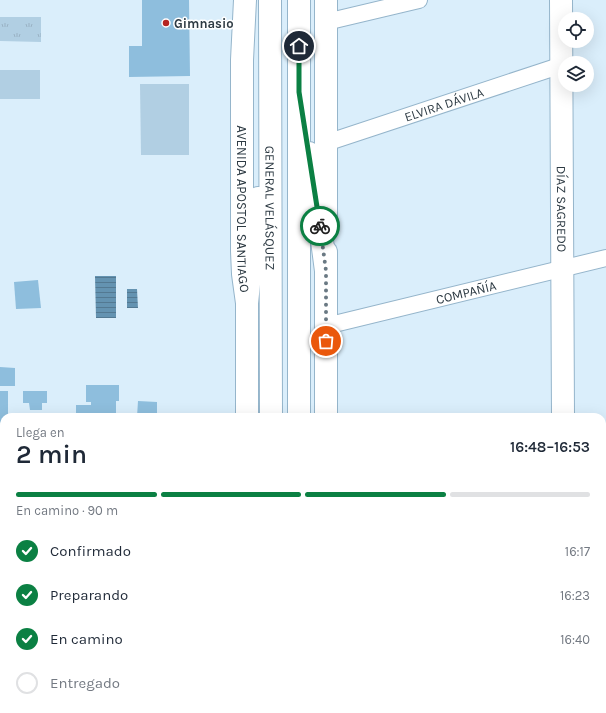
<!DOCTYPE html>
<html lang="es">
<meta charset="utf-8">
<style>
:root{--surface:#fff;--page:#f6f6f7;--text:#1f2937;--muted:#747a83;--line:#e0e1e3;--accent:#0b8043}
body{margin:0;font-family:Karla,sans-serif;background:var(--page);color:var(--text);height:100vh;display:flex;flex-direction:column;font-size:15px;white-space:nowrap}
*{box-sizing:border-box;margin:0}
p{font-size:13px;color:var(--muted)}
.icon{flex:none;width:22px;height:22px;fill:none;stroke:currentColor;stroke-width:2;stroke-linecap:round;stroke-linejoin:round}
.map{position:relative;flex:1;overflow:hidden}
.sheet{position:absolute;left:0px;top:413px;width:606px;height:300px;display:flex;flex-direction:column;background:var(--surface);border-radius:12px 12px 0 0;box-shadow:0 4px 16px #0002}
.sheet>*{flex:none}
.tools{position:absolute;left:558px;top:12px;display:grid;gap:8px}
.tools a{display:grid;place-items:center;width:36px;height:36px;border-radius:50%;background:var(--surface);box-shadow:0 4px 16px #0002;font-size:20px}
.pin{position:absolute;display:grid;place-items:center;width:34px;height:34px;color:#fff;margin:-17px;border:2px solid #fff;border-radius:50%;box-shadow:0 1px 4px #0007}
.courier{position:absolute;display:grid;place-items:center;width:40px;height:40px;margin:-20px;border:3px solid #0b8043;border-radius:50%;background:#fff;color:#222;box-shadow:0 1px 5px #0007}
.summary em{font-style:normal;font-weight:600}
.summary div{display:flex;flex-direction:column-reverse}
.summary{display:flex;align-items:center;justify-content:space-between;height:68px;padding:0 16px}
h1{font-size:26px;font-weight:600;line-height:30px}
.bar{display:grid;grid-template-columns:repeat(4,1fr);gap:6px 4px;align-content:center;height:48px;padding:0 16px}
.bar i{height:5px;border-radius:3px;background:var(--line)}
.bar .selected{background:var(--accent)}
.bar p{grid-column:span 4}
ol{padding:0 16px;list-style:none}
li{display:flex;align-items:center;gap:12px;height:44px}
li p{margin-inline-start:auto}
li .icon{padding:4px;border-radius:50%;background:var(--accent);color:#fff;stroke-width:4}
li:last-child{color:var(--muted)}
li i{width:22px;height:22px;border:2px solid var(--line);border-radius:50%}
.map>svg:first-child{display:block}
</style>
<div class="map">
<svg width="606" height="713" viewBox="0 0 606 713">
<defs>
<pattern id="grass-tufts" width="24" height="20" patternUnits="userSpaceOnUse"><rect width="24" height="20" fill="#b1cfe3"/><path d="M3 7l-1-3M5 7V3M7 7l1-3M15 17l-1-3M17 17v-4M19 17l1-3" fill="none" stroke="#99b2c4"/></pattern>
<pattern id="water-rules" width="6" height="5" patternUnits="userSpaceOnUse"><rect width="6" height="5" fill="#6493b1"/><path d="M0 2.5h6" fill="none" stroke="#537992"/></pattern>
</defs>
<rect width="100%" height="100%" fill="#daeefb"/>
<!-- grass -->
<polygon fill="url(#grass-tufts)" points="0,17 41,17 41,42 0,41"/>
<!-- garden -->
<g fill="#b1cfe3">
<rect x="0" y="70" width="40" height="29"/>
<polygon points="140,84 189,84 189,155 141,155"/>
<polygon points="53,709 112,709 111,713 53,713"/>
</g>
<!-- water -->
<g fill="url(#water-rules)">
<polygon points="95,276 116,276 116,318 96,318"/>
<polygon points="127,289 137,289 138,308 127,308"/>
</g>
<!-- building -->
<g fill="#8ebedd">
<polygon points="142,0 189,0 190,76 129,77 129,46 142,46"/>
<polygon points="38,280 41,308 16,309 14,282"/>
<polygon points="0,367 15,368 15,386 0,386"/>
<polygon points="86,385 119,385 119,401 116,401 116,417 76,417 76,405 91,405 91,402 86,402"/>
<polygon points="0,391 8,391 8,417 4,417 4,451 0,451"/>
<polygon points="23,391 47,391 47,403 42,403 42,410 30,410 29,403 23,403"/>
<polygon points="138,401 157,402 157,417 137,417"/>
<polygon points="602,493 606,493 606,543 602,544"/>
<polygon points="4,587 4,641 0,640 0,596"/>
<rect x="439" y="709" width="31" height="4"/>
</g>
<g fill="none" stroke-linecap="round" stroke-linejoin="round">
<!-- lane casing -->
<g stroke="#95b5cb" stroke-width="10">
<polyline id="lane" points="429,709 429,713"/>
</g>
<!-- street casing -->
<g stroke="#95b5cb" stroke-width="18">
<g id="street">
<polyline points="326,22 419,0"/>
<path id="s1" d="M 326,143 L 562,65"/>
<path id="s2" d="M 326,326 L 606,258"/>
<polyline points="602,563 606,562"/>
</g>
</g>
<!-- secondary casing -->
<g stroke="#95b5cb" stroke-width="24">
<g id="secondary">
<path id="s3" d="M 245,0 L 242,60 L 242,251 L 243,274 L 247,303 L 247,417"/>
<polyline points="326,0 326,218"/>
<path id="s4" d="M 561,0 L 563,417"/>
<polyline points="326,417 326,252"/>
<polyline points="247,709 247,713"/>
<polyline points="324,709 324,713"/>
<polyline points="563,713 563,709"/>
</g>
</g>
<!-- highway casing -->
<g stroke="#95b5cb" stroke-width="24">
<g id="highway">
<path id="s5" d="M 270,0 L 271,417"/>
<polyline points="299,0 299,417"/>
<polyline points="309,153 316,195 326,271"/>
<polyline points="247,303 258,198"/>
<polyline points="272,709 272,713"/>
<polyline points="302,709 302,713"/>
</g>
</g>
<!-- lane -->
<use href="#lane" stroke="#fff" stroke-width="8"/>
<!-- street -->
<use href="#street" stroke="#fff" stroke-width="16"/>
<!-- secondary -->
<use href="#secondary" stroke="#fff" stroke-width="22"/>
<!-- highway -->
<use href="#highway" stroke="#fff" stroke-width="22"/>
</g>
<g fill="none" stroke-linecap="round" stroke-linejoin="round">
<!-- done -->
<polyline stroke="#6a7983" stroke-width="4" stroke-dasharray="0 7.2" points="320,226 326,271 326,341"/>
<!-- route -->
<polyline stroke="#0b8043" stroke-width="5" points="299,46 299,92 320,226"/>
</g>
<!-- markers -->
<circle fill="#b42421" stroke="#fff" stroke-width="1.5" cx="166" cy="23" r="4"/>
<g text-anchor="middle" stroke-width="3" stroke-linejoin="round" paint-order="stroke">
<!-- poi labels -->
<g font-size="13" font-weight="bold" fill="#2d3a43" stroke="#fff" text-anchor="start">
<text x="174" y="28">Gimnasio</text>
</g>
<!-- street labels -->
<g font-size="13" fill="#2d3a43" stroke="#fff">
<text dy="5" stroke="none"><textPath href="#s1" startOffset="124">ELVIRA DÁVILA</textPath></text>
<text dy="5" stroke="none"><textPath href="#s3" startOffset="209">AVENIDA APOSTOL SANTIAGO</textPath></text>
<text dy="5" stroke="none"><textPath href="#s5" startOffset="208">GENERAL VELÁSQUEZ</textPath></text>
<text dy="5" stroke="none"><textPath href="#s4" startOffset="209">DÍAZ SAGREDO</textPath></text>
<text dy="5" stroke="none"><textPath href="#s2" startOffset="144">COMPAÑÍA</textPath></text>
</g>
</g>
</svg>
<div class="tools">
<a><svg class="icon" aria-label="locate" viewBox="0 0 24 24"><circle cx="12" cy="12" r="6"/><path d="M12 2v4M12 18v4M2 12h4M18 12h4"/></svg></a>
<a><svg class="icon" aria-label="layers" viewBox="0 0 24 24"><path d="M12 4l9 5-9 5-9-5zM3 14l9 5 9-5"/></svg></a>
</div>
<div class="pin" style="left:326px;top:341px;background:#ea580c"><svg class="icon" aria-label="bag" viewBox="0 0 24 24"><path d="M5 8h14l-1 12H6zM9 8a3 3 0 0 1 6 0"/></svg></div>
<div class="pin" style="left:299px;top:46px;background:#1f2937"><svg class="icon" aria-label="home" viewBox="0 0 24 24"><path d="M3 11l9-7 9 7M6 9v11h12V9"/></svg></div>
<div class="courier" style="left:320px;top:226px"><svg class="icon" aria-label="bike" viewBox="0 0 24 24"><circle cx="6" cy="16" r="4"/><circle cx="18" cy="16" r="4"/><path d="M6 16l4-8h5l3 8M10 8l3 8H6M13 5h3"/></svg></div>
<section class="sheet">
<div class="summary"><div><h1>2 min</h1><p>Llega en</p></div><em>16:48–16:53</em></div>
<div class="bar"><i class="selected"></i><i class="selected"></i><i class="selected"></i><i></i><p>En camino · 90 m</p></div>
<ol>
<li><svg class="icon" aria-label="check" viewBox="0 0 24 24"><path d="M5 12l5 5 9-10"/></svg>Confirmado<p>16:17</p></li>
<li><svg class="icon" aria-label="check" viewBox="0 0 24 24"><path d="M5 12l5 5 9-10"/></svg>Preparando<p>16:23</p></li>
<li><svg class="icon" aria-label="check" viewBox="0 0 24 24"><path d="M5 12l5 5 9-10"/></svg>En camino<p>16:40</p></li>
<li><i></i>Entregado</li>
</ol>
</section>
</div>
